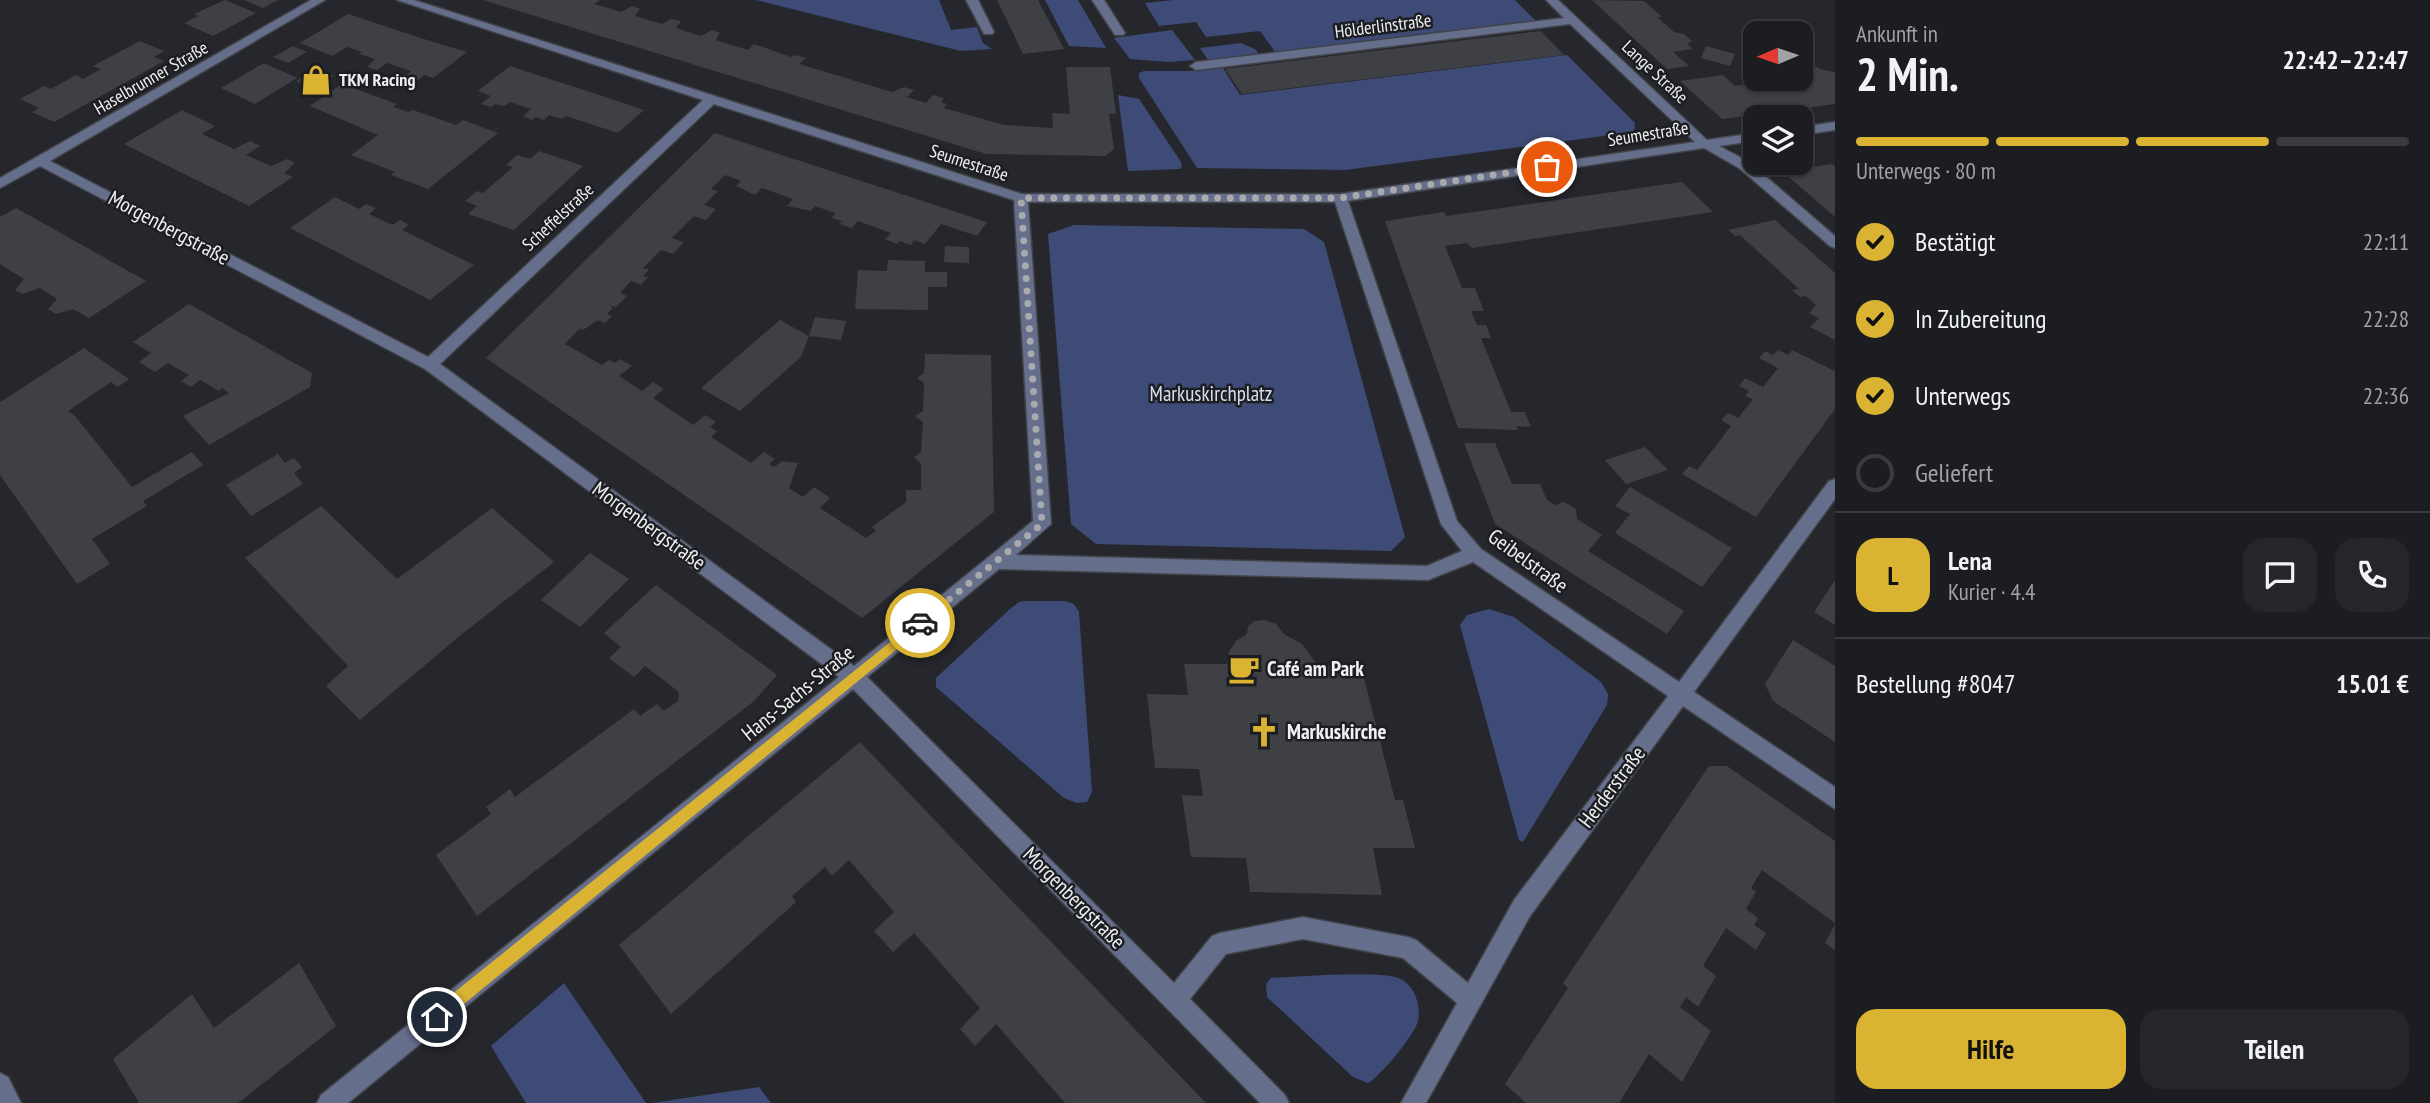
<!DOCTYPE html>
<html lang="de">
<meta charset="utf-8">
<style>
:root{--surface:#1c1d21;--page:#25262a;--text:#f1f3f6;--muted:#a0a2a5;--line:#3a3b3f;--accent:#dab333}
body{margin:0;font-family:"PT Sans Narrow",sans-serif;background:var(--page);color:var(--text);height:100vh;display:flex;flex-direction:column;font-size:26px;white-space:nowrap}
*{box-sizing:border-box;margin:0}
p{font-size:23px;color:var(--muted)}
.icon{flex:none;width:38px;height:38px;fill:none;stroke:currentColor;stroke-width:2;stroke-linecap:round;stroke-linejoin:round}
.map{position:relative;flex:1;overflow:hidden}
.side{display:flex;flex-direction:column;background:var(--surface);width:595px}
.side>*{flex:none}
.needle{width:46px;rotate:268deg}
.fabs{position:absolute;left:1743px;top:21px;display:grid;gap:14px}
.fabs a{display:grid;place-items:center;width:70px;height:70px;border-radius:14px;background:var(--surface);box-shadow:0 2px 5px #0004,0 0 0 2px var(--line);font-size:35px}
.pin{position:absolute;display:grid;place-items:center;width:60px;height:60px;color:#fff;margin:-30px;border:4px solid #fff;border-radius:50%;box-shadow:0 2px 7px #0007}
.courier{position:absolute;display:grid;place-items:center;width:70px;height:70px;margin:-35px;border:5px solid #dab333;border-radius:50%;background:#fff;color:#222;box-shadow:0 2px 9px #0007}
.overview em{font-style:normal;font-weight:700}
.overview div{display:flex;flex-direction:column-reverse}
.overview{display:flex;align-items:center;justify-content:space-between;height:119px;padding:0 21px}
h1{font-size:46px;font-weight:700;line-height:52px}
.bar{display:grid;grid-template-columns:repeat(4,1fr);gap:10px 7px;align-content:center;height:84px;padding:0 21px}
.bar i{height:9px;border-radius:5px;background:var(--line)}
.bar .on{background:var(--accent)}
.bar p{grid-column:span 4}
.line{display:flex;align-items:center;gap:18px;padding:0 21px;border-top:2px solid var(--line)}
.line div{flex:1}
.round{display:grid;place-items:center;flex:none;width:74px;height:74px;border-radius:21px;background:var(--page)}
ol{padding:0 21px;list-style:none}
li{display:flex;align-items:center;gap:21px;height:77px}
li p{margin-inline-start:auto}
li .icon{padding:7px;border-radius:50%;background:var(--accent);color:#111;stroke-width:4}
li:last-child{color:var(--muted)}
li i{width:38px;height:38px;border:4px solid var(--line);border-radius:50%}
.primary-button{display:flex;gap:14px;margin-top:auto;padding:14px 21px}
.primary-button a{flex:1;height:80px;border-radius:21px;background:var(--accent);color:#111;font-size:28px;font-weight:700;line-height:80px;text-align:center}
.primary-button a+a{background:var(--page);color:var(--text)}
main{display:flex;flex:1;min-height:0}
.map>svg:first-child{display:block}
</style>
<main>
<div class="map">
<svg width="1835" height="1103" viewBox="0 0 1835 1103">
<rect width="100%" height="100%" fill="#26272c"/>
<!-- green -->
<g fill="#3e4b76">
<polygon points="756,0 939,0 951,30 977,27 983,43 992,49 961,51"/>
<polygon points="1045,0 1078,0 1106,48 1069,46"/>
<polygon points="1173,0 1515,0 1537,22 1276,53 1260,31 1206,37 1196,22 1159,26 1145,3"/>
<polygon points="1172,30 1195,60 1169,62 1130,59 1114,38"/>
<polygon points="1241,43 1255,49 1260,55 1208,60 1200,48"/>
<polygon points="1567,55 1635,123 1634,132 1345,170 1197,168 1139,78 1139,73 1144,71 1193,71 1223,68 1240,95"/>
<polygon points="1118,95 1139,99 1181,162 1182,167 1180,169 1128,171"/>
<polygon points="1074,225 1304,229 1324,242 1405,537 1391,551 1096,544 1071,524 1048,234"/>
<polygon points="1027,601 1065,601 1074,604 1079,612 1092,792 1087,802 1077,803 1064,798 936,687 936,678 1010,609 1019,602"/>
<polygon points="1489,609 1514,617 1601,682 1608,694 1607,705 1523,842 1519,840 1460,625 1467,615"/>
<path d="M 1325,975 C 1343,975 1386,972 1400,979 C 1415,985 1421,1006 1418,1021 C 1415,1034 1380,1077 1368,1083 L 1353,1077 L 1267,997 L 1266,984 L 1271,978 Z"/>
<polygon points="564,983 646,1103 526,1103 491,1046"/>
<polygon points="759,1087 771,1103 652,1103"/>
</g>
<!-- building -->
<g fill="#3e4045">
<polygon points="225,0 256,13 213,36 184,23 198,16 194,14"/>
<polygon points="244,0 278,0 263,8"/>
<polygon points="483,0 600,0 594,4 621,12 632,6 640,9 635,16 662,24 671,19 681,21 676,28 701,36 712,30 720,33 716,40 748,50 754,44 791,57 794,55 806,58 799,64 892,92 904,87 914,90 907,97 926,103 933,95 944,98 941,102 947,104 944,108 1004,125 1053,128 1052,113 1070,114 1066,67 1110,67 1116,114 1109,114 1114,149 1105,156 986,154"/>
<polygon points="997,0 1038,0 1064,49 1023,54"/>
<polygon points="1592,0 1644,1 1662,17 1657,17 1674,32 1684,34 1692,41 1687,44 1693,49 1673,52 1689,66 1667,69"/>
<polygon points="348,14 430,41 467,52 433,78 424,75 414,83 403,79 411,71 387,63 377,70 367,67 375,59 359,54 362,52 347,47 332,56 300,43"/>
<polygon points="1541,31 1564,55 1242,94 1225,69"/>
<polygon points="140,41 164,51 154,57 164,61 54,122 32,112 39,108 20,99 44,86 51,89 76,75 83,79 101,69 93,66"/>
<polygon points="293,46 307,52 288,63 273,57"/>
<polygon points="1706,46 1735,54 1730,66 1701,58"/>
<polygon points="264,63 297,78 255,104 221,88"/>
<polygon points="510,66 593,93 644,110 618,133 566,116 562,119 549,115 544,120 536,117 532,120 523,116 531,109 510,102 504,106 496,104 491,107 481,104 491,96 478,91"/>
<polygon points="1815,66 1820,69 1835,72 1835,104 1722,119 1680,81 1723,75 1735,86 1771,81 1769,79 1801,79 1815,75 1805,67"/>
<polygon points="318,68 334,76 313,89 296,81"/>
<polygon points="342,84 397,104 393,107 409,112 413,110 456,125 463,120 498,133 428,189 391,175 395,172 351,155 378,135 310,106"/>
<polygon points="182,110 215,126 202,134 234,149 250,141 260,146 246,155 271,166 287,159 295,163 284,173 293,177 249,206 124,144"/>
<polygon points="715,133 987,222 977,236 941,224 925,244 914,240 911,245 900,241 897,244 885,239 891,233 858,221 852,228 839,224 842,221 832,218 835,213 815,206 811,211 787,206 793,199 762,188 755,195 736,186 741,181 725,175 711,189 718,191 704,205 716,209 706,220 694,216 672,238 684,242 673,254 661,250 643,268 649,270 643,276 648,277 641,285 631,281 620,293 627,296 616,307 608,305 613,308 607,314 612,316 605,323 598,320 583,330 579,329 565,344 602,365 609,360 615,363 620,359 632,366 619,376 642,391 653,382 664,389 653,398 693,425 705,415 716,422 710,427 717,431 711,437 751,463 764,452 775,459 769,464 774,467 782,461 798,463 789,488 803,497 814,487 830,498 820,508 866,538 876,531 872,527 906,502 906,490 921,490 921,464 914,457 921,452 923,422 915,416 923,411 924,383 917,378 924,373 925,354 991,355 994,512 862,618 486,358"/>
<polygon points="539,151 583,166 514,230 468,214 477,206 465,201 477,191 483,193 513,167 506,165 517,155 530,159"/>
<polygon points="1832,164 1835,166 1835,217 1782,171"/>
<polygon points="1682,182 1713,212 1472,248 1467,243 1445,246 1462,288 1475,288 1484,311 1471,311 1477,325 1486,325 1491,338 1481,338 1511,412 1525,412 1531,427 1516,426 1518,430 1458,428 1385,221 1444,212 1446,216"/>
<polygon points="335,197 359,209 366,204 376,208 369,214 392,225 400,220 409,225 402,230 474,265 430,300 290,228"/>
<polygon points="16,208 66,236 146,281 89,318 73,309 56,314 48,309 57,299 40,288 23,294 15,290 24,279 0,264 0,217"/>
<polygon points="1775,220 1835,273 1835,340 1810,327 1819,318 1809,313 1816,305 1806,296 1800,297 1792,290 1799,289 1740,235 1735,236 1728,230"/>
<polygon points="945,246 969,247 969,263 944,262"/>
<polygon points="888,260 925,261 925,272 947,272 947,287 928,287 928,310 855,309 858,270 887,271"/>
<polygon points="189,304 312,373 310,387 209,445 183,416 229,393 222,388 219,391 200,380 191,387 181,381 189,375 168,363 155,372 139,362 151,353 133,342"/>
<polygon points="815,317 846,321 841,340 809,336"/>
<polygon points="780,320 809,336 801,357 740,411 701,388"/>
<polygon points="84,348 129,379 118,387 111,382 68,411 75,416 132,487 192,452 203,465 143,501 147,506 92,539 110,564 77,584 0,475 0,402"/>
<polygon points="1778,350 1788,355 1792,350 1835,371 1835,409 1756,517 1682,474 1689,466 1697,470 1731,426 1721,420 1728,413 1738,418 1753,399 1745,396 1749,391 1739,386 1745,378 1763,387 1778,368 1759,358 1765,351 1773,355"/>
<polygon points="1464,443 1495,443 1512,484 1540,484 1547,500 1555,505 1564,502 1576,509 1577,519 1602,535 1588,551 1684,611 1667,634 1495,524"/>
<polygon points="1645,447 1668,470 1626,484 1605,460"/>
<polygon points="278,454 285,463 294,458 302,467 294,473 303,484 251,516 226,485"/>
<polygon points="1630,487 1732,548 1702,587 1615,533 1630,514 1615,506"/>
<polygon points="321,506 397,579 492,508 554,562 457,638 360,720 326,686 348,666 245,558"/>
<polygon points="590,553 629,579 580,627 541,600"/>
<polygon points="1835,580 1835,625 1814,612"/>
<polygon points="656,585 777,675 754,701 477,916 436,855 491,814 486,807 510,789 515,797 634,709 640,716 657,704 664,711 678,701 679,692 645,666 634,677 609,658 621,647 604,633"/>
<polygon points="1264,620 1276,624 1284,634 1302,644 1318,666 1361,666 1395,800 1403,800 1415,848 1373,848 1382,895 1250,892 1246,858 1191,857 1182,795 1203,796 1199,769 1155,768 1147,694 1188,695 1184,664 1227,664 1229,652 1236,641 1247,634 1248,626 1255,621"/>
<polygon points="1793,640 1835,666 1835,742 1773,701 1765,684"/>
<polygon points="860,742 1103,996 1206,1103 1065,1103 996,1024 975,1046 960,1029 980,1008 914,933 893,952 874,931 894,912 849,860 832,876 825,867 792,896 796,902 671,1014 619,945"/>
<polygon points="1709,766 1727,766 1835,841 1835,923 1762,870 1751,888 1756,892 1746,909 1758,918 1754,925 1766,933 1756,950 1726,928 1703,966 1716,976 1698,1007 1686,997 1680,1007 1711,1031 1682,1082 1649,1054 1619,1103 1526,1103 1505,1084 1568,988 1563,983"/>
<polygon points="1835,924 1835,950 1825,943"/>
<polygon points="299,963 336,1026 238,1103 139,1103 113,1059 192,994 214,1028"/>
</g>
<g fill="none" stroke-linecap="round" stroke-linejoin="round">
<!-- minor casing -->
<g stroke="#424348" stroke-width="3">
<g id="minor">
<path d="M 311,0 L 325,0 L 50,161 L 428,357 L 703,100 L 397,0 L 414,0 L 1022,194 L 1340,194 L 1695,142 L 1570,24 L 1196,70 L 1190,66 L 1196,62 L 1564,18 L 1546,0 L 1558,0 L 1707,140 L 1755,133 L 1755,141 L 1719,146 L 1749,162 L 1835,236 L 1835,248 L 1830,246 L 1739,168 L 1704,148 L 1348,201 L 1457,521 L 1481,549 L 1679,682 L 1829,481 L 1835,479 L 1835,499 L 1694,692 L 1835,787 L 1835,809 L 1683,706 L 1530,916 L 1426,1103 L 1401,1103 L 1457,1003 L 1403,958 L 1303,939 L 1226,954 L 1190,999 L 1285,1095 L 1289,1103 L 1260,1103 L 853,689 L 348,1103 L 317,1103 L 321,1095 L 839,677 L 425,369 L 40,166 L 0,188 L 0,178 ZM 714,104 L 1014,200 L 1033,521 L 854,666 L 440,364 ZM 1028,202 L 1335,202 L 1441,524 L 1462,551 L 1427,566 L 1016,555 L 1051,524 ZM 1473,562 L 1668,696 L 1514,900 L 1468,983 L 1416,940 L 1408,937 L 1303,917 L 1220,933 L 1212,936 L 1174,983 L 867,677 L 999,569 L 1428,580 Z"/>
<polygon points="966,0 978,0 994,32 992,34 984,34"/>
<polygon points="1092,0 1104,0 1125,33 1123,35 1115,35"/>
<polygon points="1835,122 1835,130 1801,135 1801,127"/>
<polygon points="0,1073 8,1077 21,1103 0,1103"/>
</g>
</g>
<!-- minor -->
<use href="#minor" fill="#656e8b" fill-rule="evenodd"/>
</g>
<!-- route -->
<polygon fill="#dab333" points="920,618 926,623 924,627 442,1022 437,1024 431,1022 429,1017 431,1011"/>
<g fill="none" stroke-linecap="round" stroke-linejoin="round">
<!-- done -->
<polyline stroke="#a9aaad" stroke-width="7" stroke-dasharray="0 12.6" points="920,623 1042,524 1021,198 1340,198 1547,167"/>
</g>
<!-- icons -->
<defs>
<g id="shop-bare" transform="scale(2.415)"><path d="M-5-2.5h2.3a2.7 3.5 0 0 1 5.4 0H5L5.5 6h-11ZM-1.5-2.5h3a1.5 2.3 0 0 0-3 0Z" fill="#dab333" stroke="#1c1e22" stroke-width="2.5" paint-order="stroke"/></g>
<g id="cafe-bare" transform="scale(2.415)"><path d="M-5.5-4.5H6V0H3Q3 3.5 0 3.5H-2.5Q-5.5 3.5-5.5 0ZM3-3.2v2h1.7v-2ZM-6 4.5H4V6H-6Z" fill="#dab333" stroke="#1c1e22" stroke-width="2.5" paint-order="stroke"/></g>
<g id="church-bare" transform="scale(2.415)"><path d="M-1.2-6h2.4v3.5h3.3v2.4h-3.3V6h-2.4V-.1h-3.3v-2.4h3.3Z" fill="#dab333" stroke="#1c1e22" stroke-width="2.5" paint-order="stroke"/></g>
</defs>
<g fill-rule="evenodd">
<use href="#shop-bare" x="316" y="80"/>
<use href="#cafe-bare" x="1244" y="669"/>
<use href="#church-bare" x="1264" y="732"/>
</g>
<g text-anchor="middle" stroke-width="5" stroke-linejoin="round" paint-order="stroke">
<!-- far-street labels -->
<g font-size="18" fill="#eff0f3" stroke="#1c1e22">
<text transform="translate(1383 26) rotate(-7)" y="6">Hölderlinstraße</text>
<text transform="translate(1655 72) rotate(43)" y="6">Lange Straße</text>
<text transform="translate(151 78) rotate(-30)" y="6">Haselbrunner Straße</text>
<text transform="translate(1648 134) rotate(-9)" y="6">Seumestraße</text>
<text transform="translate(969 163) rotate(18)" y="6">Seumestraße</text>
<text transform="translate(558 217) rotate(-43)" y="6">Scheffelstraße</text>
</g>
<!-- far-poi labels -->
<g font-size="18" font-weight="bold" fill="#eff0f3" stroke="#1c1e22" text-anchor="start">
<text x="339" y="86">TKM Racing</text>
</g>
<!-- street labels -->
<g font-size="21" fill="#eff0f3" stroke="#1c1e22">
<text transform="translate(169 228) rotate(28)" y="7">Morgenbergstraße</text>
<text transform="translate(649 526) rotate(36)" y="7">Morgenbergstraße</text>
<text transform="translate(1528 561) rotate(36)" y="7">Geibelstraße</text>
<text transform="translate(798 693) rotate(-39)" y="7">Hans-Sachs-Straße</text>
<text transform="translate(1612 787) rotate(-53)" y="7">Herderstraße</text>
<text transform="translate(1074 898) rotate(45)" y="7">Morgenbergstraße</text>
</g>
<!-- park labels -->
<g font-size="21" fill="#d6ddef" stroke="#1c1e22">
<text x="1211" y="401">Markuskirchplatz</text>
</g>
<!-- poi labels -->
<g font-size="21" font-weight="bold" fill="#eff0f3" stroke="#1c1e22" text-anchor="start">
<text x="1267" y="676">Café am Park</text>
<text x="1287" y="739">Markuskirche</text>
</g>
</g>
</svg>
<div class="fabs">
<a><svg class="needle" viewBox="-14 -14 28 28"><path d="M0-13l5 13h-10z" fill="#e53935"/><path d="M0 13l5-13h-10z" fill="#a0a2a5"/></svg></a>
<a><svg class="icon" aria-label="layers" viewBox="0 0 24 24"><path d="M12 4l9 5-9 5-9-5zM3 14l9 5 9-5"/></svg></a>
</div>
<div class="pin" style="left:1547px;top:167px;background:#ea580c"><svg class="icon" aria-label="bag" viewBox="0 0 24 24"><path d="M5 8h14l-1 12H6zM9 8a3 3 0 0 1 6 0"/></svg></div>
<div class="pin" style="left:437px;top:1017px;background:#1f2937"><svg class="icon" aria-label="home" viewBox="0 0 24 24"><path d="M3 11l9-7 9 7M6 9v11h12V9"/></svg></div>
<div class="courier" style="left:920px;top:623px"><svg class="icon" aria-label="car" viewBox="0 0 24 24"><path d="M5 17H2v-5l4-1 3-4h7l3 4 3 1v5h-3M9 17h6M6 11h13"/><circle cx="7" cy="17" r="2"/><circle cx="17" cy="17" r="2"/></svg></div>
</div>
<section class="side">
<div class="overview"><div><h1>2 Min.</h1><p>Ankunft in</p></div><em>22:42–22:47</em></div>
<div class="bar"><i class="on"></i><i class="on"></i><i class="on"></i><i></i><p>Unterwegs · 80 m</p></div>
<ol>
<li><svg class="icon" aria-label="check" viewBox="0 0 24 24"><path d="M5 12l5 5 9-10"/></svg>Bestätigt<p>22:11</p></li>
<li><svg class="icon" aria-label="check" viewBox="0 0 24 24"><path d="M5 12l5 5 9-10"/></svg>In Zubereitung<p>22:28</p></li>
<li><svg class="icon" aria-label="check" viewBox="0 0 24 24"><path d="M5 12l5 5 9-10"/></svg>Unterwegs<p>22:36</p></li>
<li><i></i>Geliefert</li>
</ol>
<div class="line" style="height:126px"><b class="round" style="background:var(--accent);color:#111">L</b><div><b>Lena</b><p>Kurier · 4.4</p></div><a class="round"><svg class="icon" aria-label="chat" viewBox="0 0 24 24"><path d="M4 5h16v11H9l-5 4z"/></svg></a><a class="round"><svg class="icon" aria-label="phone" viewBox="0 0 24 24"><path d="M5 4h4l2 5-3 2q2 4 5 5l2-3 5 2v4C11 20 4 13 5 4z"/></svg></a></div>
<div class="line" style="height:91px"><div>Bestellung #8047</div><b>15.01 €</b></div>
<div class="primary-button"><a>Hilfe</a><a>Teilen</a></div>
</section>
</main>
